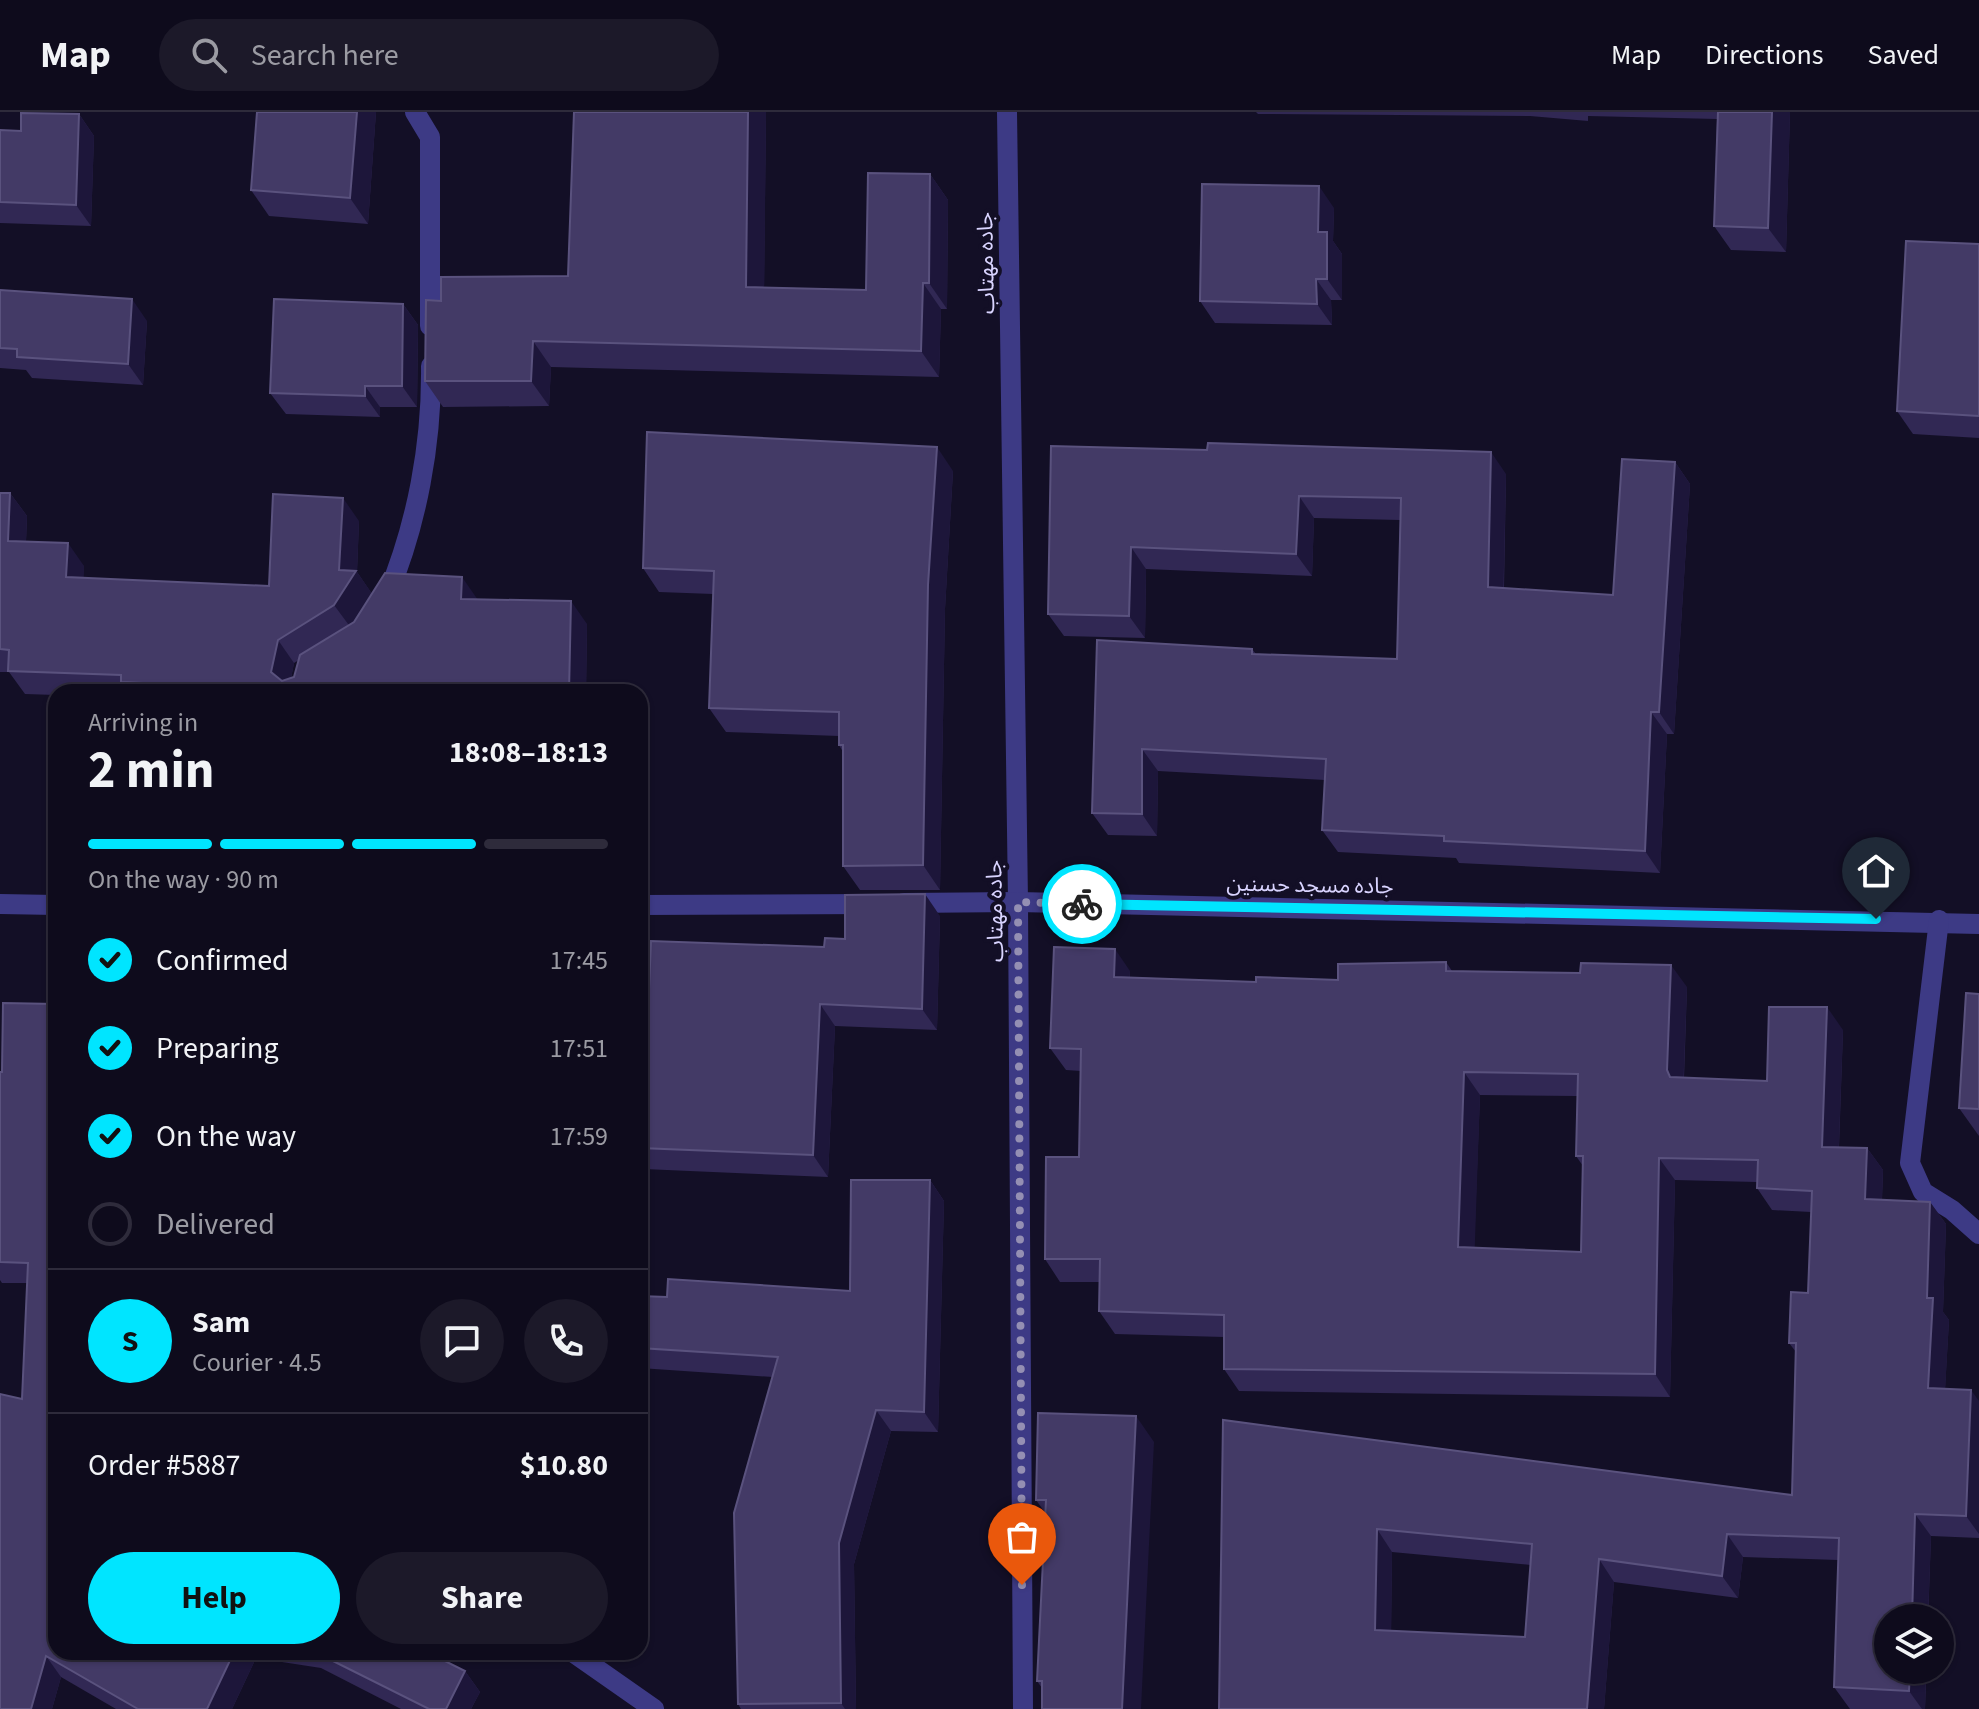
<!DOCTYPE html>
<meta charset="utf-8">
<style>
:root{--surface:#0e0b1c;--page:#1c1929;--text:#f1f3f6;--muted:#9b9ba3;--line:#2e2b3b;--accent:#00e5ff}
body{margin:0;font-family:"Source Sans 3","Noto Sans Arabic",sans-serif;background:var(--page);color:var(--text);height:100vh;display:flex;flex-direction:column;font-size:30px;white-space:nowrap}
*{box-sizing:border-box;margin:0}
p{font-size:26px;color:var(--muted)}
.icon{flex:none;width:44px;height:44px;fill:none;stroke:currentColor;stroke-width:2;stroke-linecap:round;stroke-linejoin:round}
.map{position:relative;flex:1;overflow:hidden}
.sheet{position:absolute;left:48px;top:572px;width:600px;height:976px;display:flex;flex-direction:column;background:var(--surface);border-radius:24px;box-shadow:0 2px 6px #0004,0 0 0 2px var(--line)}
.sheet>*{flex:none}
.controls{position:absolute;left:1874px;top:1492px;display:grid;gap:16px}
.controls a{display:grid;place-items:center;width:80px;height:80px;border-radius:50%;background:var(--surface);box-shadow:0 2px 6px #0004,0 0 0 2px var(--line);font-size:40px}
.pin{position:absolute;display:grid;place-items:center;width:68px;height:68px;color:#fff;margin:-82px -34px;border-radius:50% 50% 50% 0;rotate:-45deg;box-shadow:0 0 8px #0007}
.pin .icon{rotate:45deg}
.courier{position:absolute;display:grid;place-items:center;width:80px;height:80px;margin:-40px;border:6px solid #00e5ff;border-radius:50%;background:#fff;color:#222;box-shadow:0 2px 10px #0007}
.headline em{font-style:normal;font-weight:700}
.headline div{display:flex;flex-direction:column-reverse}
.headline{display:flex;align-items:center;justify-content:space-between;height:136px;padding:0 40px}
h1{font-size:52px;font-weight:700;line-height:60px}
.bar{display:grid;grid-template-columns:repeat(4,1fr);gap:12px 8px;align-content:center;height:96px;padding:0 40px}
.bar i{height:10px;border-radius:6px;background:var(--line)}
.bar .active{background:var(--accent)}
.bar p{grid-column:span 4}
.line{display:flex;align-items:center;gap:20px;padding:0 40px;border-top:2px solid var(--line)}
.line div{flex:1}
.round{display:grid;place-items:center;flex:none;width:84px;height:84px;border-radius:42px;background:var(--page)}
ol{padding:0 40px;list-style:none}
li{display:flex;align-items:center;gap:24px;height:88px}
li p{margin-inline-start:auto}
li .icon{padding:8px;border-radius:50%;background:var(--accent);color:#111;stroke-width:4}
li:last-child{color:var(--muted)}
li i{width:44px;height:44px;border:4px solid var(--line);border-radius:50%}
.button{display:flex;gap:16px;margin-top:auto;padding:16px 40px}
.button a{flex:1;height:92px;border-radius:48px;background:var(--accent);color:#111;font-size:32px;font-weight:700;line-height:92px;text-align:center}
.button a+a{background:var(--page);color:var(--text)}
header{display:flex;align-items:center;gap:48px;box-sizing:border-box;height:112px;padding:0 40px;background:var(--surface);border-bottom:2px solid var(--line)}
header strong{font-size:38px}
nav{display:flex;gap:44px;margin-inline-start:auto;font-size:28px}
.search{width:560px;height:72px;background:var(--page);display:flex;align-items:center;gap:20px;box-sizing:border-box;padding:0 28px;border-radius:44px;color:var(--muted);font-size:30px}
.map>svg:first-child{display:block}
</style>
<header>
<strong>Map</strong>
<div class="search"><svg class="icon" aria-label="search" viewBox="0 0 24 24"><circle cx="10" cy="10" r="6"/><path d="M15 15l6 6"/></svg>Search here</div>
<nav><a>Map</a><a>Directions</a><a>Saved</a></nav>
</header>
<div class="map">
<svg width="1979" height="1597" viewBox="0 0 1979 1597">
<rect width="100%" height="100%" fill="#130f26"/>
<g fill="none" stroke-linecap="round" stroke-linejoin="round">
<!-- minor -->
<g stroke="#3d3a85" stroke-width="20">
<polyline points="415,0 430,25 430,214"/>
<polyline points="1007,0 1018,790 1023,1597"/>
<path d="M 387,484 C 417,412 432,332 431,254"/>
<polyline points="904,791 1018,790 1979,812"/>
<polyline points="0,792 56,793"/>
<polyline points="640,793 872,792"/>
<polyline points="1939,808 1910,1051 1923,1080 1952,1098 1979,1122"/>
<polyline points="574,1541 654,1597"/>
</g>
</g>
<!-- wall -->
<g fill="#312854" fill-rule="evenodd">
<polygon points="376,0 368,112 269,104 251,78"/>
<polygon points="574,0 766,0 764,175 866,178 930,62 948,88 947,197 941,197 939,265 551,255 549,294 443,295 425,269 441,189 568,164"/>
<polygon points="1256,0 1790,0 1786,140 1731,138 1714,114 1717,7 1588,4 1588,9 1530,4 1258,2"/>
<polygon points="79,2 94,24 91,114 0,111 0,18 21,19"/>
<polygon points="1334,96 1333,129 1342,142 1342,188 1331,188 1332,213 1215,211 1200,189"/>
<polygon points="1979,132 1979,326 1913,322 1897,299"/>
<polygon points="0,178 147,209 143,273 32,266 26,258 0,256"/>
<polygon points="403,192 418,213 417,295 380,295 380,305 286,302 270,281"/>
<polygon points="1051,334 1506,362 1504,476 1613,483 1675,350 1690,372 1674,622 1667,622 1660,761 1459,751 1456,746 1338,740 1322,718 1325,668 1158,659 1157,724 1108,723 1092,701 1097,528 1252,537 1256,542 1397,547 1400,408 1314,406 1312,464 1146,457 1145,526 1064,524 1048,502"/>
<polygon points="953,359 945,497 940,778 860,778 843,754 843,640 839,633 839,624 726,620 709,596 713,482 659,480 643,456"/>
<path d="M 0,381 L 10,381 L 27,404 L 26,430 L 84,454 L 83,466 L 269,474 L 359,409 L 357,460 L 372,482 L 477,487 L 587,512 L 586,580 L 56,580 L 56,583 L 25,582 L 9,560 L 0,560 ZM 299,548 L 294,565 L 291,566 L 294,551 Z"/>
<polygon points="940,804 937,918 835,914 828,1065 644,1057 643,1091 640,1091 640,926 647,926 824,835 845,827"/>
<path d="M 1446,850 L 1452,859 L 1687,875 L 1684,966 L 1767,969 L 1843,918 L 1839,1035 L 1867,1036 L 1883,1058 L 1882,1088 L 1930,1090 L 1946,1112 L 1943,1200 L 1949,1208 L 1945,1277 L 1979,1289 L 1979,1426 L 1931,1424 L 1925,1597 L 1850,1597 L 1834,1575 L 1838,1448 L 1743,1445 L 1738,1486 L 1614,1470 L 1604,1597 L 1219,1597 L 1223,1308 L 1792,1383 L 1796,1240 L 1789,1231 L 1808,1181 L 1811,1100 L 1772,1098 L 1757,1076 L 1757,1070 L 1675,1068 L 1670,1285 L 1239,1279 L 1224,1257 L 1224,1225 L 1115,1222 L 1099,1199 L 1100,1170 L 1060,1170 L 1045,1147 L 1079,1045 L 1081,959 L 1066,958 L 1050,936 L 1130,859 L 1130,865 L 1256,870 L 1338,868 ZM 1480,983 L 1577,984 L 1576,1044 L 1583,1054 L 1581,1140 L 1474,1136 ZM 1392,1440 L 1531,1453 L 1525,1525 L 1391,1519 Z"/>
<polygon points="1979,882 1979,1024 1959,996"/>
<polygon points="56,892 56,1540 427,1540 465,1559 480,1580 471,1597 401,1597 321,1556 256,1546 232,1597 116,1597 61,1565 52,1597 0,1597 22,1287 27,1171 2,1171 0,1168 0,960 2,960"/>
<polygon points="930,1068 944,1089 938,1320 891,1319 854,1452 856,1597 741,1597 738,1592 773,1265 640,1256 640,1184 667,1185 850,1179"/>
<polygon points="1154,1330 1042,1576 1037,1569 1046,1402 1036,1388"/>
</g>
<!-- shaded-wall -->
<g fill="#1d163a">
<polygon points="357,0 376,0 368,112 350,86"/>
<polygon points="748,0 766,0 764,201 746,175"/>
<polygon points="1772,0 1790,0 1786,140 1768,116"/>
<polygon points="79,2 94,24 91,114 76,93"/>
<polygon points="930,62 948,88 947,197 929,171"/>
<polygon points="1319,74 1334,96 1333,129 1342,142 1342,188 1327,167 1318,120"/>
<polygon points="1316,167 1331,188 1332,213 1317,192"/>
<polygon points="923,171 941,197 939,265 921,239"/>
<polygon points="132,187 147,209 143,273 128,252"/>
<polygon points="403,192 418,213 417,295 402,274"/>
<polygon points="533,229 551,255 549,294 531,269"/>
<polygon points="365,274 380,295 380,305 365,284"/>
<polygon points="937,335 953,359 945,497 940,778 923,753 928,473"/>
<polygon points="1491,340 1506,362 1503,497 1488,475"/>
<polygon points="1675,350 1690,372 1674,622 1659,600"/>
<polygon points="10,381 27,404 25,452 8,429"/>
<polygon points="1299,384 1314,406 1312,464 1296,442"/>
<polygon points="343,386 359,409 357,460 373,483 351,516 334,493 339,458"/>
<polygon points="68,431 84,454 83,488 66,465"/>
<polygon points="1131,435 1146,457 1145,526 1129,504"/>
<polygon points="462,465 478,488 461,487"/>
<polygon points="571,489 587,512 586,580 569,580"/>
<polygon points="278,528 294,551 289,577 271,560"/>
<polygon points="1651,600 1667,622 1660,761 1645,739"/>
<polygon points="1142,637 1158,659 1157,724 1142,702"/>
<polygon points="925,782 940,804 937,918 922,897"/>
<polygon points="1115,837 1130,859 1129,887 1114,865"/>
<polygon points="1671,853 1687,875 1683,981 1670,965 1667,958"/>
<polygon points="820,892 835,914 828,1065 813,1043"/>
<polygon points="1827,895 1843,918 1838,1057 1822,1035"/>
<polygon points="1464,960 1480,983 1474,1157 1458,1135"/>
<polygon points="1867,1036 1883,1058 1881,1109 1865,1087"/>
<polygon points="1659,1046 1675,1068 1670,1285 1655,1262"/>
<polygon points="640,1051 644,1057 643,1091 640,1086"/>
<polygon points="930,1068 944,1089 938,1320 924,1300"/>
<polygon points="1930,1090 1946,1112 1943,1200 1949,1208 1944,1298 1928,1276 1927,1186"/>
<polygon points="1971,1278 1979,1289 1979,1422 1966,1404"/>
<polygon points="876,1298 891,1319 854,1452 856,1597 845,1597 841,1591 839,1431"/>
<polygon points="1136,1304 1154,1330 1141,1597 1122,1597"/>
<polygon points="1915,1402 1931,1424 1928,1506 1912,1506"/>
<polygon points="1377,1417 1392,1440 1391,1540 1375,1518"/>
<polygon points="1727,1422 1743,1445 1738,1486 1722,1464"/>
<polygon points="1599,1447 1614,1470 1604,1597 1587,1597"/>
<polygon points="234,1540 251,1540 256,1546 232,1597 207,1597"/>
<polygon points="46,1544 61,1565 52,1597 31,1597"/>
<polygon points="1910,1558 1926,1558 1925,1597 1922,1597 1909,1579"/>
<polygon points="465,1559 480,1580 471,1597 446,1597"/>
</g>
<!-- building -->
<g fill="#433a66" stroke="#5a527e" stroke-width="2" fill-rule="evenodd">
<polygon points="257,0 357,0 350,86 251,78"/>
<polygon points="574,0 748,0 746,175 866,178 868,61 930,62 929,171 923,171 921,239 533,229 531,269 425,269 426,188 441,189 441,165 568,164"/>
<polygon points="1718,0 1772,0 1768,116 1714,114"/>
<polygon points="21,1 79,2 76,93 0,90 0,18 21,19"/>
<polygon points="1202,72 1319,74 1318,120 1327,120 1327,167 1316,167 1317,192 1200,189"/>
<polygon points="1906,129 1979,132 1979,304 1897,299"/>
<polygon points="0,178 132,187 128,252 17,245 17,237 0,236"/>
<polygon points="274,187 403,192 402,274 365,274 365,284 270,281"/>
<polygon points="647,320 937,335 928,473 923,753 843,754 843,633 839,633 839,600 709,596 714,459 643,456"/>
<polygon points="1208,331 1491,340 1488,475 1613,483 1622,347 1675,350 1659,600 1651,600 1645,739 1444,729 1444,724 1322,718 1326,647 1142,637 1142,702 1092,701 1097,528 1252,537 1252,542 1397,547 1401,386 1299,384 1296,442 1131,435 1129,504 1048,502 1051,334 1207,338"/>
<polygon points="0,381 10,381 8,429 68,431 66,465 269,474 273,382 343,386 339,458 356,459 334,493 278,528 271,560 282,569 294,565 300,543 354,510 385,461 462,465 461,487 571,489 569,580 297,580 298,578 121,570 121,563 8,559 9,538 0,537"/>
<polygon points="925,782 922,897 820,892 813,1043 640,1036 640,926 647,926 651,829 824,835 825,826 845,827 845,783"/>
<path d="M 1054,835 L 1115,837 L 1114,865 L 1256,870 L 1256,865 L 1338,868 L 1338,852 L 1446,850 L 1446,859 L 1580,861 L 1581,851 L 1671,853 L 1667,958 L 1670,965 L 1767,969 L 1769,895 L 1827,895 L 1822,1035 L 1867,1036 L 1865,1087 L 1930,1090 L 1927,1186 L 1933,1186 L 1928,1276 L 1971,1278 L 1966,1404 L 1915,1402 L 1912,1506 L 1888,1506 L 1888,1558 L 1910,1558 L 1909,1579 L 1834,1575 L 1839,1426 L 1727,1422 L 1722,1464 L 1599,1447 L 1587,1597 L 1219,1597 L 1223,1308 L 1792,1383 L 1796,1231 L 1789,1231 L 1791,1180 L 1808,1181 L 1812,1079 L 1757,1076 L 1758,1048 L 1659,1046 L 1655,1262 L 1224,1257 L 1224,1203 L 1099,1199 L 1100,1147 L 1045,1147 L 1046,1045 L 1079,1045 L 1081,937 L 1050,936 ZM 1464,960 L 1578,962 L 1576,1044 L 1583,1044 L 1581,1140 L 1458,1135 ZM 1377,1417 L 1532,1432 L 1525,1525 L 1375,1518 Z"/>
<polygon points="1966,881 1979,882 1979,997 1959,996"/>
<polygon points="3,891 56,892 56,1540 234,1540 207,1597 138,1597 46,1544 31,1597 0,1597 0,1282 22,1287 28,1151 0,1150 0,960 2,960"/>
<polygon points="851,1068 930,1068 924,1300 876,1298 839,1431 841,1591 738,1592 734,1401 778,1245 640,1236 640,1184 667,1185 668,1167 850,1179"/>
<polygon points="1038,1301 1136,1304 1122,1597 1042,1597 1042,1569 1037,1569 1046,1388 1036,1388"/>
<polygon points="315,1540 427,1540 465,1559 446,1597 429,1597"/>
</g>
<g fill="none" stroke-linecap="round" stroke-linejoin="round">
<!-- done -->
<polyline stroke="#948fb3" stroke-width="8" stroke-dasharray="0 14.4" points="1022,1473 1018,790 1082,792"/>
<!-- route -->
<polyline stroke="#00e5ff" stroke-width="10" points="1082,792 1876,807"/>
</g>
<g text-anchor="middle" stroke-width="8" stroke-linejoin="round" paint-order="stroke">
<!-- street labels -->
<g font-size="22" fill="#d9d4ff" stroke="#130f26">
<text transform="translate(985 151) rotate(-91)" y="8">جاده مهتاب</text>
<text transform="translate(1310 772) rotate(1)" y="8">جاده مسجد حسنین</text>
<text transform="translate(994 799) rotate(-91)" y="8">جاده مهتاب</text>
</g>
</g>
</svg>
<div class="controls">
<a><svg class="icon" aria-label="layers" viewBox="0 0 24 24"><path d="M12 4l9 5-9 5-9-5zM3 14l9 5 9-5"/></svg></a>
</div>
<div class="pin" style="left:1022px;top:1473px;background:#ea580c"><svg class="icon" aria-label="bag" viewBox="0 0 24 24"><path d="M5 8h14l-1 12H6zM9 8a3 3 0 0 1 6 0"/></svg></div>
<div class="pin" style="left:1876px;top:807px;background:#1f2937"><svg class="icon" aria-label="home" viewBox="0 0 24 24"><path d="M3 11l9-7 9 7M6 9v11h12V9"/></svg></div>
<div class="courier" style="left:1082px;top:792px"><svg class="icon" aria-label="bike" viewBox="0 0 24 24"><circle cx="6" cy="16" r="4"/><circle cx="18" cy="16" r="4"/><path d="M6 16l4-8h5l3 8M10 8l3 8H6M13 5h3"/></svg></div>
<section class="sheet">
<div class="headline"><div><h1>2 min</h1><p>Arriving in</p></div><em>18:08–18:13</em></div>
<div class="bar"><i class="active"></i><i class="active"></i><i class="active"></i><i></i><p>On the way · 90 m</p></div>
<ol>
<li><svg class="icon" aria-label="check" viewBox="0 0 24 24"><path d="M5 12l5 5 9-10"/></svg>Confirmed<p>17:45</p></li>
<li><svg class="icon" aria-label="check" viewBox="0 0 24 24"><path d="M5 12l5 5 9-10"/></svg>Preparing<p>17:51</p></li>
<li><svg class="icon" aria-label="check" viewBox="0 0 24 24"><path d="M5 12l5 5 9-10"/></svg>On the way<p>17:59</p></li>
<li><i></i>Delivered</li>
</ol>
<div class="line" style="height:144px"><b class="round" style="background:var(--accent);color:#111">S</b><div><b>Sam</b><p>Courier · 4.5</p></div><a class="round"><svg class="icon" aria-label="chat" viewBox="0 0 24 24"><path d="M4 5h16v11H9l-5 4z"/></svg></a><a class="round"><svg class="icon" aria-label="phone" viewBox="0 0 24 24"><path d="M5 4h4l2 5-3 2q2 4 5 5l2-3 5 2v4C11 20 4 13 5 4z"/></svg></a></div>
<div class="line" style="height:104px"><div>Order #5887</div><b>$10.80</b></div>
<div class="button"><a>Help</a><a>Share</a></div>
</section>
</div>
